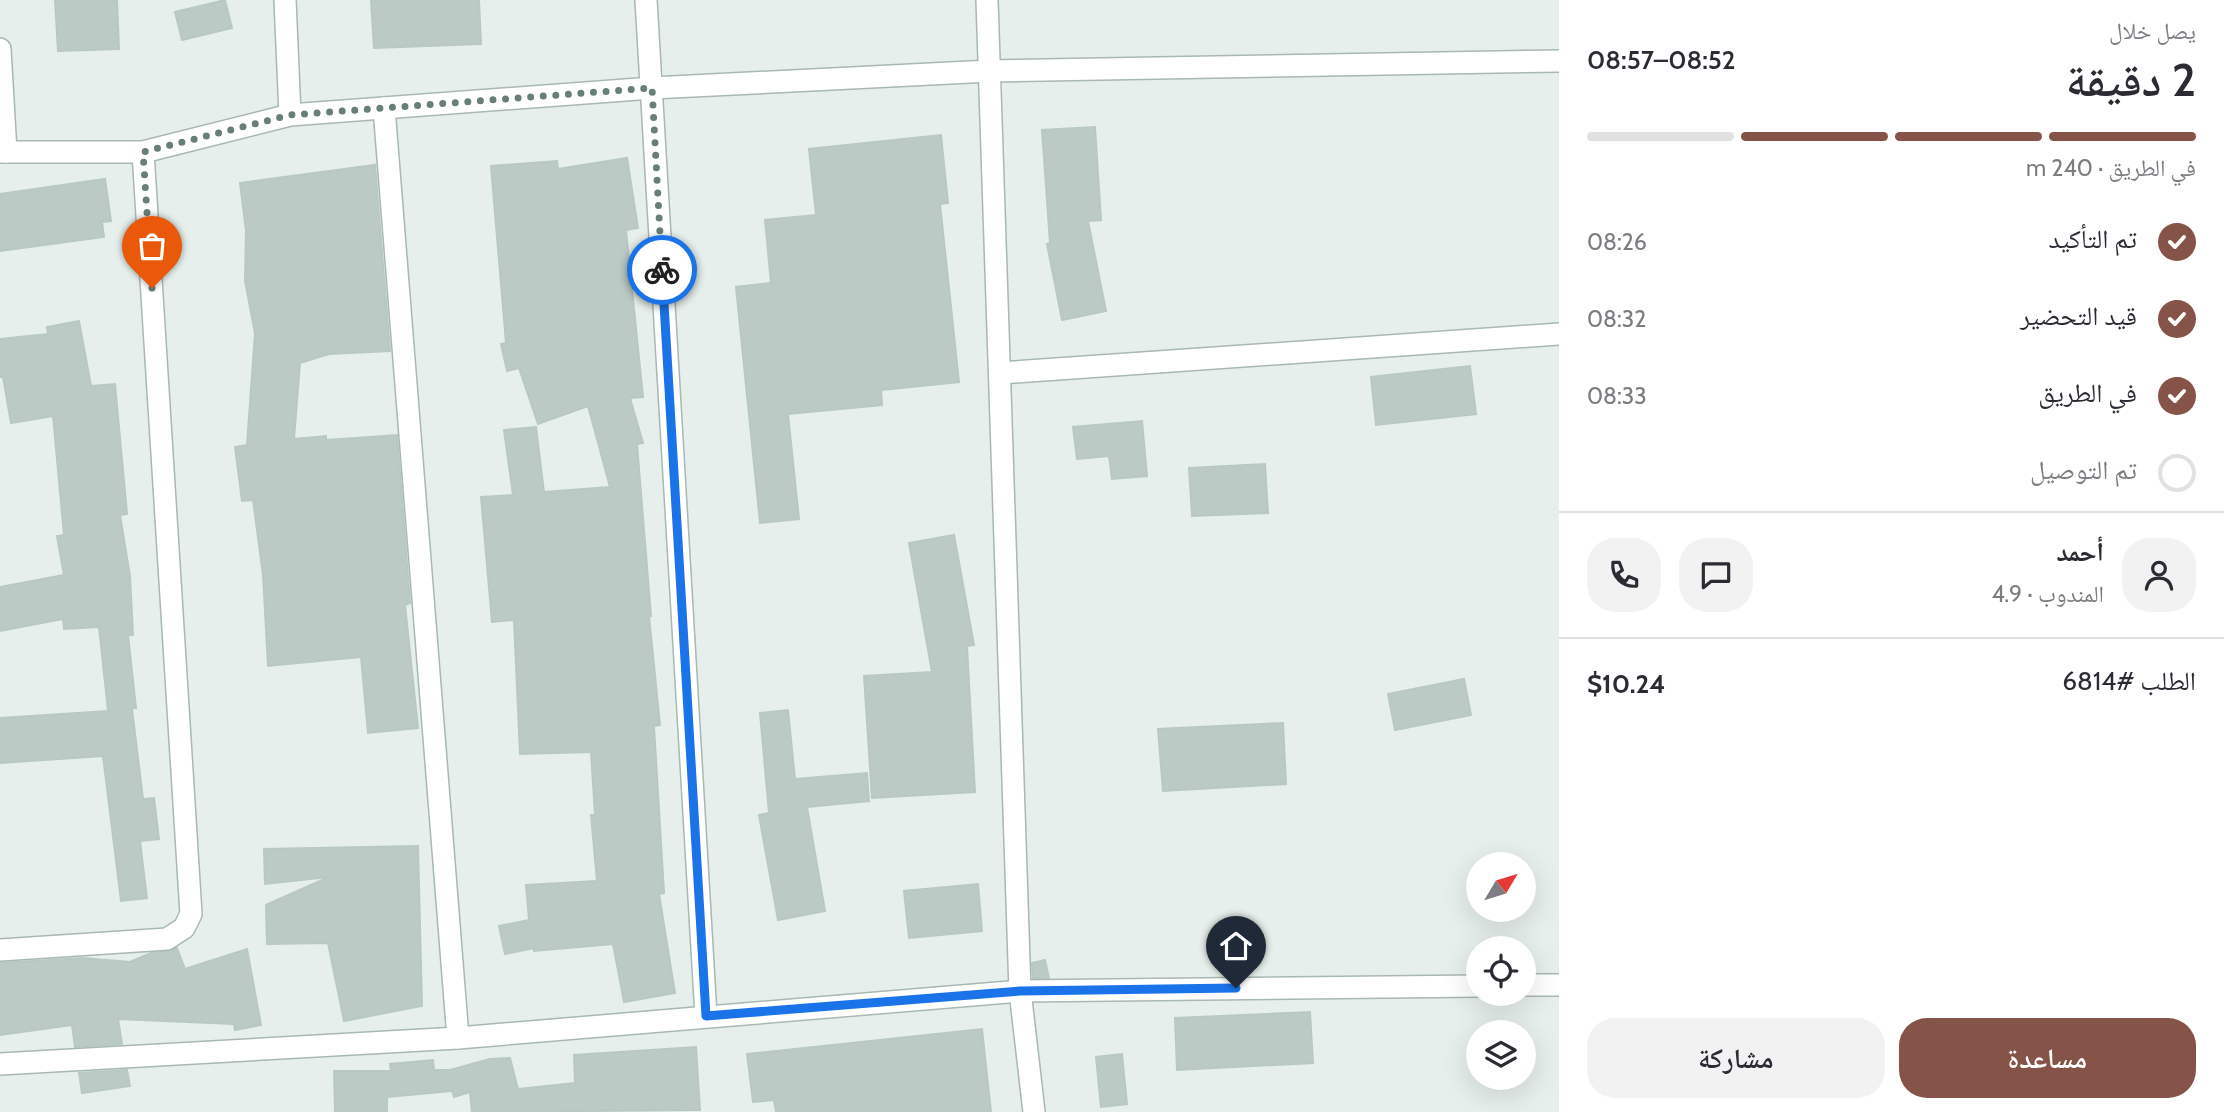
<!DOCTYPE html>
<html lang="ar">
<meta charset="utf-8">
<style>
:root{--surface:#fff;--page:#f2f2f3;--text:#2b2b33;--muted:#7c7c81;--line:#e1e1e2;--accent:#855347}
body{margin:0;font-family:Cabin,"Noto Naskh Arabic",sans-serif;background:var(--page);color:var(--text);direction:rtl;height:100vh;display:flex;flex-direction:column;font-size:26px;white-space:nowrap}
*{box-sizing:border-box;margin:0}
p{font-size:23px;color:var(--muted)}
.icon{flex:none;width:38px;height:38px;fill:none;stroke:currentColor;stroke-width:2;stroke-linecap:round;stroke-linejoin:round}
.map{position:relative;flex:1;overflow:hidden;direction:ltr}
.side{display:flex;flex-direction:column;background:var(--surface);width:665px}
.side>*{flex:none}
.needle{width:46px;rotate:52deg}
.buttons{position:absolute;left:1466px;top:852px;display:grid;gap:14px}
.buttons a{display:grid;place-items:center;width:70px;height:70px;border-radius:50%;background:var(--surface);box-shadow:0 7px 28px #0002;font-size:35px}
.pin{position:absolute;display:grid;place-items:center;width:60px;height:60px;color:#fff;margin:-72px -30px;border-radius:50% 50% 50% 0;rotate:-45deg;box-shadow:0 0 7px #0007}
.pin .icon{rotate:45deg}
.courier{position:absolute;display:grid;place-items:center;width:70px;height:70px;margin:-35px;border:5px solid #1a73e8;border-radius:50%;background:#fff;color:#222;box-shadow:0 2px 9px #0007}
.headline em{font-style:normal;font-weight:600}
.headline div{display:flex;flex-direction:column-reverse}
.headline{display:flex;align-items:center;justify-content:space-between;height:119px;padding:0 28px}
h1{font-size:46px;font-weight:600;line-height:52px}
.bar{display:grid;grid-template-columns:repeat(4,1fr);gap:10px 7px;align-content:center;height:84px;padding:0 28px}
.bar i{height:9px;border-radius:5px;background:var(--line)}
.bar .selected{background:var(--accent)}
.bar p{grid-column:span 4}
.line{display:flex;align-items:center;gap:18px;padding:0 28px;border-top:2px solid var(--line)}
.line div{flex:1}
.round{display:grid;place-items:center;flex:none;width:74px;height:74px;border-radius:28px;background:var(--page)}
ol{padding:0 28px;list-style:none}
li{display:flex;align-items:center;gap:21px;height:77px}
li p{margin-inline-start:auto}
li .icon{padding:7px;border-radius:50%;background:var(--accent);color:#fff;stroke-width:4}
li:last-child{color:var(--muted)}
li i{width:38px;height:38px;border:4px solid var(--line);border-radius:50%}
.cta{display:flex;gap:14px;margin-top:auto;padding:14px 28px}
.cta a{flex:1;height:80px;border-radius:28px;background:var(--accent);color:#fff;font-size:28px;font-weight:600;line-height:80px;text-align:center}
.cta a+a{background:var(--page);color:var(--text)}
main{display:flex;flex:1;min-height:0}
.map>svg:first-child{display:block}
</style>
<main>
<section class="side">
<div class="headline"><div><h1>2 دقيقة</h1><p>يصل خلال</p></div><em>08:52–08:57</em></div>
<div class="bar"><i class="selected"></i><i class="selected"></i><i class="selected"></i><i></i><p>في الطريق · 240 m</p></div>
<ol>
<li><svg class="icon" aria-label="check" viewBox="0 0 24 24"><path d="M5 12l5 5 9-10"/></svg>تم التأكيد<p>08:26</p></li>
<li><svg class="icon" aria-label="check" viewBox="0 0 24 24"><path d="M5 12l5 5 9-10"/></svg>قيد التحضير<p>08:32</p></li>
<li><svg class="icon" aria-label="check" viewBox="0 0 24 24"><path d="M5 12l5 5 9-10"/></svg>في الطريق<p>08:33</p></li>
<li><i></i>تم التوصيل</li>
</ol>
<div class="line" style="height:126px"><a class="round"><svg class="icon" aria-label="person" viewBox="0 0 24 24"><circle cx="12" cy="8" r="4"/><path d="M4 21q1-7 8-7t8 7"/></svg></a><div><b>أحمد</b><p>المندوب · 4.9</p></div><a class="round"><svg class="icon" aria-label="chat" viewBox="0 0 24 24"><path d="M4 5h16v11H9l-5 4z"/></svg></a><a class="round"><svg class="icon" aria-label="phone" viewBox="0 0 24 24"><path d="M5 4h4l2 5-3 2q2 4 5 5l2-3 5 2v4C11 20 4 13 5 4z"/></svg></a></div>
<div class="line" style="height:91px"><div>الطلب #6814</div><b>$10.24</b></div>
<div class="cta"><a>مساعدة</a><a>مشاركة</a></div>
</section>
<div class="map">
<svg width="1559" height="1112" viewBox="0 0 1559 1112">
<rect width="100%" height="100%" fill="#e6efeb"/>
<!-- building -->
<g fill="#bbcac4" stroke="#b8c9c2" stroke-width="2">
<polygon points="55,0 117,0 119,49 58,51"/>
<polygon points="225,0 232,28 182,40 175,12"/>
<polygon points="371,0 479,0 481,44 374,48"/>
<polygon points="1095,127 1101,220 1088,221 1106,311 1062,320 1047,244 1050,243 1042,130"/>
<polygon points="941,135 948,203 940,204 959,382 881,390 882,405 788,414 799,519 760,523 736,287 771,283 765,220 816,215 809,149"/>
<polygon points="627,158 638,228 626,230 643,397 630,398 643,443 637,444 651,616 649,616 660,725 654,726 664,893 659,894 675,993 624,1002 613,944 534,951 534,948 505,954 499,926 529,920 526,885 597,881 591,815 595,815 591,752 520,754 514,620 492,622 481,497 513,495 504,430 536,427 544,492 610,487 588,406 538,424 519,368 507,371 501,344 506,343 491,166 557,161 558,169"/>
<polygon points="375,165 390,351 329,354 300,363 294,439 326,436 326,440 397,435 410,603 405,605 418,728 368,733 361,657 268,666 263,575 253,500 242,501 235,447 247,445 255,333 245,281 246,231 240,183"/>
<polygon points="105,179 111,221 102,222 104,237 0,251 0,194"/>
<polygon points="79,321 91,386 115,384 127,514 120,515 130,576 133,635 128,635 136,708 110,710 132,709 143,799 154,798 159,839 140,841 147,898 121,901 103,756 0,763 0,718 108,711 99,627 64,629 63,619 0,631 0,587 64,575 57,536 64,535 53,416 11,423 3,377 0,377 0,339 48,334 47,327"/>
<polygon points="1470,366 1476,414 1376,425 1371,377"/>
<polygon points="1142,421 1147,476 1112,479 1109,456 1077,459 1073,427"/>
<polygon points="1265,464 1268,513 1192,516 1189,468"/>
<polygon points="954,535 974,645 967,646 975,792 872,798 864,676 932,672 909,543"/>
<polygon points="1464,679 1471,715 1395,730 1388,694"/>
<polygon points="788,710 795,779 867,773 869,801 807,807 825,911 778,920 759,815 769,813 760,713"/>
<polygon points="1283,723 1286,784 1163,791 1158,729"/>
<polygon points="418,846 422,1006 344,1021 328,943 267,944 266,905 329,877 265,884 264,849"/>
<polygon points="978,884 982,931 909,938 904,891"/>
<polygon points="177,948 185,969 247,949 261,1025 235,1030 234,1024 118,1019 122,1044 75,1047 72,1025 0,1035 0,963 83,958 130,962 151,953"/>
<polygon points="1045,960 1049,978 1033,978 1032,963"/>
<polygon points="1310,1012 1313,1063 1177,1070 1175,1018"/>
<polygon points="982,1029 991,1112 776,1112 774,1100 753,1102 747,1054"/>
<polygon points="696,1047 700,1110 472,1112 470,1092 454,1097 450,1084 451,1091 387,1097 387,1112 335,1112 334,1071 391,1071 390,1064 433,1060 434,1070 450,1070 490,1059 510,1058 518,1089 575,1083 574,1055"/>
<polygon points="1122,1054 1127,1104 1101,1107 1096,1057"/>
<polygon points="127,1070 130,1086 82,1093 79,1073"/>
</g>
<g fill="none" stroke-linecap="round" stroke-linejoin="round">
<!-- minor casing -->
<g stroke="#a8b8b2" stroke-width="24">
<g id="minor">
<polyline points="285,0 290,115"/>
<polyline points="646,0 706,1016"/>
<polyline points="987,0 1020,991 1034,1112"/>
<polyline points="0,49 6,152"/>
<polyline points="384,108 458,1038"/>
<polyline points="0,152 143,152 290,115 652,88 990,71 1559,61"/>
<polyline points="1000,373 1559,334"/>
<polyline points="0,950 167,939 184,928 191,914 143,152"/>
<polyline points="1524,985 1559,985"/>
<polyline points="0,1064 458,1038 1020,991 1479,986"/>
</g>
</g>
<!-- minor -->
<use href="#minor" stroke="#fff" stroke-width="21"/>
</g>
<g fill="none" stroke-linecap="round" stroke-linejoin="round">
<!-- done -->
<polyline stroke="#687f78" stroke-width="7" stroke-dasharray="0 12.6" points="152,288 143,152 290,115 652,88 662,270"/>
<!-- route -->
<polyline stroke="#1a73e8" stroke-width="9" points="662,270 706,1016 1020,991 1236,988"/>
</g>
</svg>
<div class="buttons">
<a><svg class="needle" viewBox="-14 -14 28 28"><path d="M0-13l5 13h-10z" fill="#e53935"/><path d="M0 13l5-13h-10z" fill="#7c7c81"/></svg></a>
<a><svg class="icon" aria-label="locate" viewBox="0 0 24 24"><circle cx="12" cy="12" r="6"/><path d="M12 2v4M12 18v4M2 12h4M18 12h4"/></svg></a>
<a><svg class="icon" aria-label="layers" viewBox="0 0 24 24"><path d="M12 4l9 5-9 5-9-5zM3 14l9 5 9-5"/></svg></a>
</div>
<div class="pin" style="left:152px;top:288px;background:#ea580c"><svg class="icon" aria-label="bag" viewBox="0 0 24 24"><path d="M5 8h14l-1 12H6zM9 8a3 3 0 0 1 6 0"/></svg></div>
<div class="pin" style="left:1236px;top:988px;background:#1f2937"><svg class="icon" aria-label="home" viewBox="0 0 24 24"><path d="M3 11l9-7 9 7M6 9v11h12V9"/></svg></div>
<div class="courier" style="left:662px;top:270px"><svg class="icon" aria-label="bike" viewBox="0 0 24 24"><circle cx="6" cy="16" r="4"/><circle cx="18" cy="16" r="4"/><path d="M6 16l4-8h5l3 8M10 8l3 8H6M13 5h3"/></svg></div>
</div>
</main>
